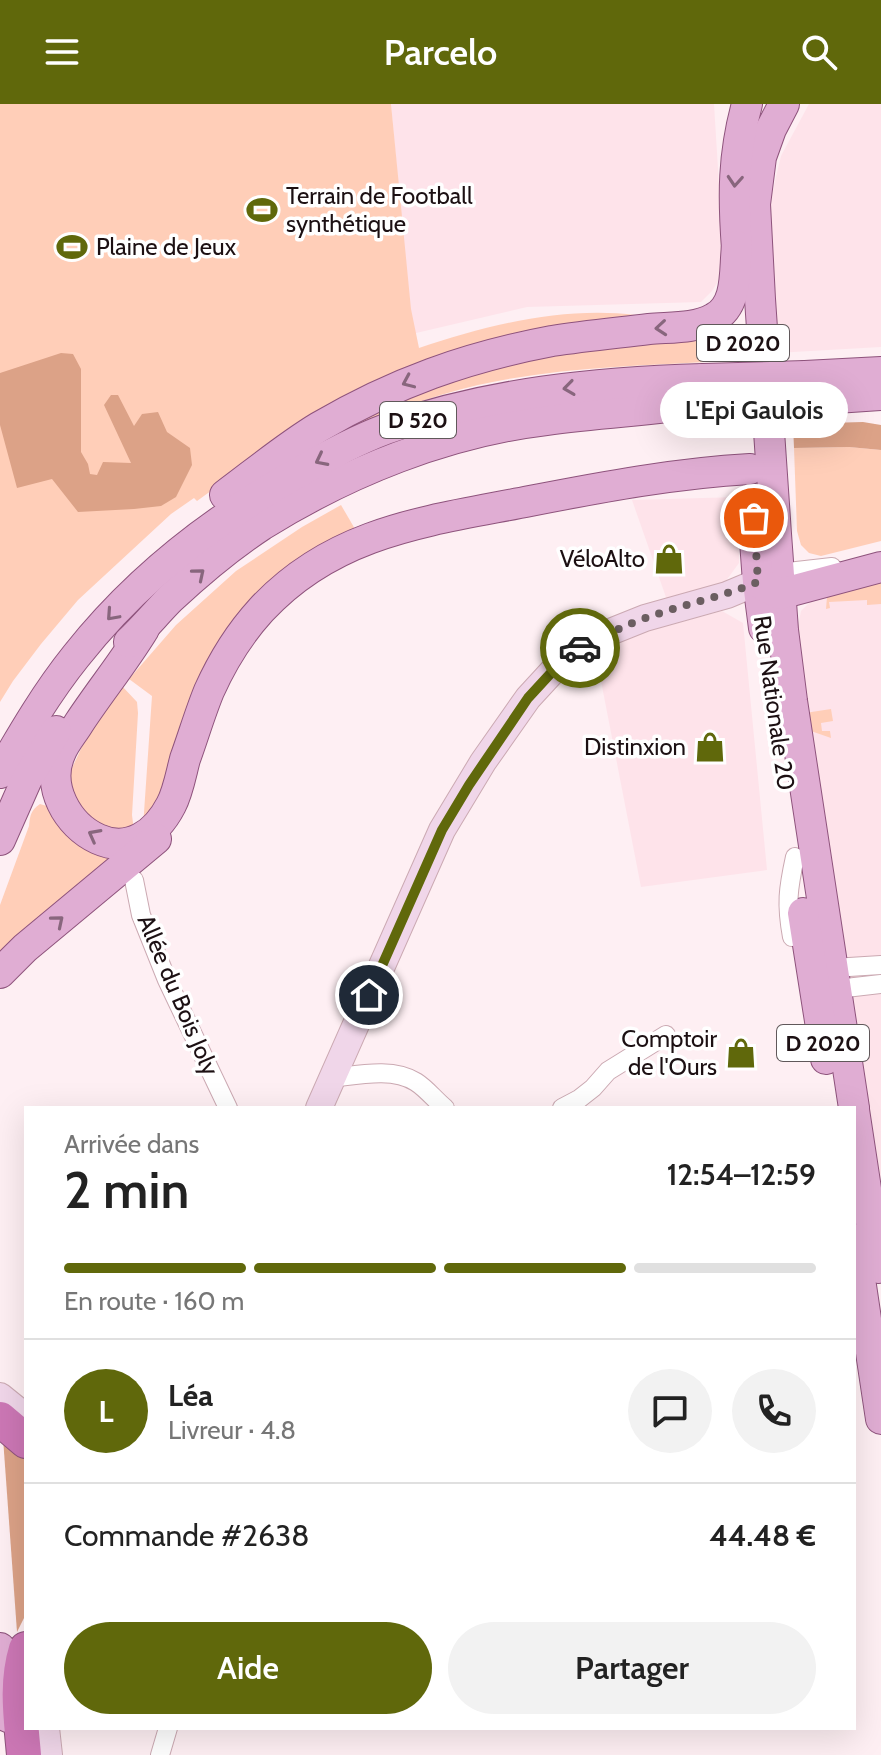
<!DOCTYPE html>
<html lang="fr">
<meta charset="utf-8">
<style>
:root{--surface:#fff;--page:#f2f2f2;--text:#222;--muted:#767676;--line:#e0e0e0;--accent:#60680b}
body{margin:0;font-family:Cabin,sans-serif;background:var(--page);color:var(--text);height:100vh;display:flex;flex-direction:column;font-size:30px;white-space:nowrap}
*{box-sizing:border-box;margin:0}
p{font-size:26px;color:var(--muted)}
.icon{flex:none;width:44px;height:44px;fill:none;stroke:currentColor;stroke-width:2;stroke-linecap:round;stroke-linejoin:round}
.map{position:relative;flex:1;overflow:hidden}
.details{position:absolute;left:24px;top:1002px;width:832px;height:624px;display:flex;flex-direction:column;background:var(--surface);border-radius:0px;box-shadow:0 8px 32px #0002}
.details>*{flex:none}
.pin{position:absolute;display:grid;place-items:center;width:68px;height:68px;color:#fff;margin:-34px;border:4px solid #fff;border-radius:50%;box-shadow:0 2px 8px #0007}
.courier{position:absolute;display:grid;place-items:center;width:80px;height:80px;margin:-40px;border:6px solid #60680b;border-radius:50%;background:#fff;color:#222;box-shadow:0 2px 10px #0007}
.bubble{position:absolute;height:56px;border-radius:28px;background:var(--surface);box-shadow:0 8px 32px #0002;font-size:26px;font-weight:600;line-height:56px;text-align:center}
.headline em{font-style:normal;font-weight:600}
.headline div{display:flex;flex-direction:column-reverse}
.headline{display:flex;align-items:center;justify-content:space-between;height:136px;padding:0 40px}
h1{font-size:52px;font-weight:600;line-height:60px}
.bar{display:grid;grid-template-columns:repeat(4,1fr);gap:12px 8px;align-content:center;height:96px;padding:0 40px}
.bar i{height:10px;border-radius:6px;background:var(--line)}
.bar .on{background:var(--accent)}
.bar p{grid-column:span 4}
.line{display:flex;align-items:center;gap:20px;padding:0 40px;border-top:2px solid var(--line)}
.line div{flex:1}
.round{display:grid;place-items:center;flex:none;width:84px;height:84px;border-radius:42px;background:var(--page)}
.primary-button{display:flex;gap:16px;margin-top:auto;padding:16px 40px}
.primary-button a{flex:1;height:92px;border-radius:48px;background:var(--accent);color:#fff;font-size:32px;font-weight:600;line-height:92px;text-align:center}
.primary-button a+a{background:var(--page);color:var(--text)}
header{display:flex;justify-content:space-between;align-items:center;height:104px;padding:0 40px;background:var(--accent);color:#fff;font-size:36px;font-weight:600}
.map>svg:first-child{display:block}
</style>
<header><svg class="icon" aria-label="menu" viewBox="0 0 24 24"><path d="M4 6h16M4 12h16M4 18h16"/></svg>Parcelo<svg class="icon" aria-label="search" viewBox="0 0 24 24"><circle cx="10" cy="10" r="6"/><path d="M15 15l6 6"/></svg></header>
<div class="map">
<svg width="881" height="1651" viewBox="0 0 881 1651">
<rect width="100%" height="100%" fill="#feeff3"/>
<!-- built -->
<g fill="#fee3ea">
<polygon points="391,0 714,0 724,162 717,179 712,187 701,198 527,203 412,230"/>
<polygon points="809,0 881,0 881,243 776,249 770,98 781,52"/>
<polygon points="738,393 739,459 725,478 668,499 632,396"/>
<polygon points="881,480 881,1085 801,586 798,522 801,507 814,494"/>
<polygon points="722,507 743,519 767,766 641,783 601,577 598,544 634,531"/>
</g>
<!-- green -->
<g fill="#ffceb8">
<path d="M 0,0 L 391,0 L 411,205 L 419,244 C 488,221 563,202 636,211 L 291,329 L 197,397 L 194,394 L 171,410 L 78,496 L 41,540 L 13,577 L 0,598 Z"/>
<path d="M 707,231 C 719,235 720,246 722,257 C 641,262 558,263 478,281 C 430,292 385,310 339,328 L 352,313 L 526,248 Z"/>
<polygon points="849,343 881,346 881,437 821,452 809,449 801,441 797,427 794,344"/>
<polygon points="341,401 355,425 283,469 172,675 143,723 152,592 129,575 176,521 236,467 302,423"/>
<polygon points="881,475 881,500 867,501 867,496 829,498 830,504 826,505 827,493 862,480"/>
<polygon points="121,581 137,598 138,609 132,711 134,727 119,729 88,713 65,679 87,632"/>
<polygon points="831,605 833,617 821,619 822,627 830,627 831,634 808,626 805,609"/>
<path d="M 40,700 L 50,703 L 119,758 L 0,858 L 0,801 L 29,722 C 30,711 31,706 40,700 Z"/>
</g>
<!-- forest -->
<g fill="#dca287">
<polygon points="61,249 73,250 81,265 81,348 88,360 90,370 97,371 103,358 131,359 104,301 111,291 118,291 134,322 142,310 158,308 167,328 190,344 192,361 176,393 161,402 134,405 78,408 52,375 17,384 0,321 0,269"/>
<polygon points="863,318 881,321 881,346 849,343 794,344 793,320"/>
<polygon points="3,1334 26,1354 26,1510 17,1528"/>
</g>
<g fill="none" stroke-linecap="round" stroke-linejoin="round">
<!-- street casing -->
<g stroke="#cba9b2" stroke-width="20">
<g id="street">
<polyline points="771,473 779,469 832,463"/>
<polyline points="134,776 141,811 167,876 228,1004"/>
<path d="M 792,833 C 786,800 788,785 795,753"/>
<polyline points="825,868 833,864 881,861"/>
<polyline points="828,881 837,885 881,880"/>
<path d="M 332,974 C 358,971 393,963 416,978 C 427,985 435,996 445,1004"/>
<polyline points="562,1004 579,995 593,984 608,967 666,931"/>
<polyline points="160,1651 168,1624"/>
</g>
</g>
<!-- secondary casing -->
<g stroke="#cba9b2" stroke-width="28">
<g id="secondary">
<polyline points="319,1004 442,726 483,658 528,594 551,569 579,545 610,528 645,514 727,491 758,478"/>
<polyline points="0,1292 26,1313"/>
<polyline points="46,1624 49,1651"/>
</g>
</g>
<!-- primary casing -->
<g stroke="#8e537c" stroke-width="32">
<g id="primary">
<polyline points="784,0 771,25 761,53 755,100 760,195 776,430 783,526 792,597 854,1004"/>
<path d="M 737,145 C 733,92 733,51 747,0"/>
<polyline points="805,272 881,268"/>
<polyline points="806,296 881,291"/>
<path d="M 225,391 C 256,368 286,343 319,323 C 394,279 467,253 552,237 C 584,232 616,229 649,225 C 670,223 695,225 714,214 C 739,201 734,165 737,142"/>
<polyline points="752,396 758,478 764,524"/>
<polyline points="763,481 780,490 881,463"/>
<path d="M 144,525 C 124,558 100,587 79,619 C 73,629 64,639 60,650 C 46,682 67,721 98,735 C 129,749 156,730 171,701 C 178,688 181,670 185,655 C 193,633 200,609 209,587 C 222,558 240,529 261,506 C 335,426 429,417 530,397 C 602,383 677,369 750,365"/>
<path d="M 129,538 C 144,524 157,508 171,494 C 199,468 230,442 262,421 C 347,368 446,328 546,316 C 599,309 652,306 704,299"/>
<path d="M 0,669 C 23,629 47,588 76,552 C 136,476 210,418 294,371 C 323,354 354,337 386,325 C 488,289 596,278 703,275"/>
<polyline points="0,736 27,675 56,627"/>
<polyline points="803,809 826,955"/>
<polyline points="0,869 25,844 156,735"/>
<polyline points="854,1006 878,1164"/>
<polyline points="854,1135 881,1315"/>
<polyline points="0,1544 8,1613"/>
</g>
</g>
<!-- highway casing -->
<g stroke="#8e537c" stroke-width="36">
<g id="highway">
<polyline points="0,1315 26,1337"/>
<path d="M 24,1651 C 21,1615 15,1581 26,1545"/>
</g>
</g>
<!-- street -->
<use href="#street" stroke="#fff" stroke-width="18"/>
<!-- secondary -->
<use href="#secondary" stroke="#f0d6e9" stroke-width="26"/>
<!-- primary -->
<use href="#primary" stroke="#e0add3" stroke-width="30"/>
<!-- highway -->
<use href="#highway" stroke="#cc77b5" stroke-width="34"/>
<!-- primary-bridge casing -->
<g stroke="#8e537c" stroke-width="32" stroke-linecap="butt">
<g id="primary-bridge">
<polyline points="703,275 805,272"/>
<polyline points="705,314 807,309"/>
</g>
</g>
<!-- primary-bridge -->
<use href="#primary-bridge" stroke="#e0add3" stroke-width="30"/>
</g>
<!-- one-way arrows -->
<defs><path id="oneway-chevron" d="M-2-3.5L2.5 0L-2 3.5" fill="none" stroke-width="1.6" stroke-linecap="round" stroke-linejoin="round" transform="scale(2)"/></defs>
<g stroke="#88667d">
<use href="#oneway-chevron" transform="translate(735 77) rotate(94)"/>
<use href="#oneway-chevron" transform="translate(661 224) rotate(175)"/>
<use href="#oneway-chevron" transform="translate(408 278) rotate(156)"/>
<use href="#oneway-chevron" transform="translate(569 284) rotate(172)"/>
<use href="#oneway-chevron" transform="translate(321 356) rotate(153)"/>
<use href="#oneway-chevron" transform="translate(199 470) rotate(-40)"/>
<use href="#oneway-chevron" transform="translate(112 511) rotate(132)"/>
<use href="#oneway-chevron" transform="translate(94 731) rotate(-152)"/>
<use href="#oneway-chevron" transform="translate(58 817) rotate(-40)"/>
</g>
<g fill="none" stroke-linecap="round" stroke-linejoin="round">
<!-- done -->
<path stroke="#6b5e61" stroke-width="8" stroke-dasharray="0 14.4" d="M 580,544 C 601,533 621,523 643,515 C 681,501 721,493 758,478 L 754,414"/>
<!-- route -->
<polyline stroke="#60680b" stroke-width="10" points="369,891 442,726 469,681 528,594 551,569 580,544"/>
</g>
<!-- icons -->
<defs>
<g id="stadium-bare" transform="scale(2.4)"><path d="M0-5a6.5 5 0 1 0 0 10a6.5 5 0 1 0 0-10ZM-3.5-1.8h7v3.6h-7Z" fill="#60680b" stroke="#fff" stroke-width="2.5" paint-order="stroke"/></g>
<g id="shop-bare" transform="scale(2.4)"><path d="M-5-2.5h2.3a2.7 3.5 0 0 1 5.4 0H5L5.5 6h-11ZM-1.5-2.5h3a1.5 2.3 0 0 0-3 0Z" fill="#60680b" stroke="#fff" stroke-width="2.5" paint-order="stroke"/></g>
</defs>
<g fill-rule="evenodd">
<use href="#stadium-bare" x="262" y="106"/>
<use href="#stadium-bare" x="72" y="143"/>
<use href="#shop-bare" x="669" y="455"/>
<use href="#shop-bare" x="710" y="643"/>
<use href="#shop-bare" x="741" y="949"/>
</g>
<g text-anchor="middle" stroke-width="7" stroke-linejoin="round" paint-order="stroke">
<!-- shield labels -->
<g fill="#fff" stroke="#60585a" stroke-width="2">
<rect x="697" y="221" width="92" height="36" rx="6"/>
<rect x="380" y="298" width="76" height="36" rx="6"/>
<rect x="777" y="921" width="92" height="36" rx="6"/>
</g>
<g font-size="22" font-weight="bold" fill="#1c1013">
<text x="743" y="247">D 2020</text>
<text x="418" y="324">D 520</text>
<text x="823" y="947">D 2020</text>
</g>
<!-- poi labels -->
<g font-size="24" fill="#1c1013" stroke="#fff" text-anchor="end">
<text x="286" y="100" text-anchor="start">Terrain de Football<tspan x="286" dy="28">synthétique</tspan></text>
<text x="96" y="151" text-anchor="start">Plaine de Jeux</text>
<text x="645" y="463">VéloAlto</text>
<text x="686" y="651">Distinxion</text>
<text x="717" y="943">Comptoir<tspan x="717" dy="28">de l'Ours</tspan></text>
</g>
<!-- street labels -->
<g font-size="24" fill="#1c1013" stroke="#fff">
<text transform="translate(774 599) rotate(82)" y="8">Rue Nationale 20</text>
<text transform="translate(178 891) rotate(67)" y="8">Allée du Bois Joly</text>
</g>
</g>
</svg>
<div class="pin" style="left:754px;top:414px;background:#ea580c"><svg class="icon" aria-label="bag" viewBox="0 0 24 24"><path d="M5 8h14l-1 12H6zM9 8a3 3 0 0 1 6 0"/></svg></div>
<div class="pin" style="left:369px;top:891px;background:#1f2937"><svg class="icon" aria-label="home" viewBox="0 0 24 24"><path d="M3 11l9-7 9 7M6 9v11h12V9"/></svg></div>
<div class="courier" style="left:580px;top:544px"><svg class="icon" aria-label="car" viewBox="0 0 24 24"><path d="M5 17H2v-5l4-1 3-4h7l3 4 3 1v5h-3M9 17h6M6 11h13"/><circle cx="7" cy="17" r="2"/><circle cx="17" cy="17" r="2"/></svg></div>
<div class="bubble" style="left:660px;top:278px;width:188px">L'Epi Gaulois</div>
<section class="details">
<div class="headline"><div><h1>2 min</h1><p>Arrivée dans</p></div><em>12:54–12:59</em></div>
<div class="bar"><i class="on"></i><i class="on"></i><i class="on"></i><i></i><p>En route · 160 m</p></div>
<div class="line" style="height:144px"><b class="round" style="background:var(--accent);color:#fff">L</b><div><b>Léa</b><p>Livreur · 4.8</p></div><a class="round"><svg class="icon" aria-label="chat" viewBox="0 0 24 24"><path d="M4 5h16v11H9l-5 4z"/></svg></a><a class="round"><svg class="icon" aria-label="phone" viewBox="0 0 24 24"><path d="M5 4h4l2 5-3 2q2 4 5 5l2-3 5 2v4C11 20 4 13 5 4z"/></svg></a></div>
<div class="line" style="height:104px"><div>Commande #2638</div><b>44.48 €</b></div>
<div class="primary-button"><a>Aide</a><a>Partager</a></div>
</section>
</div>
